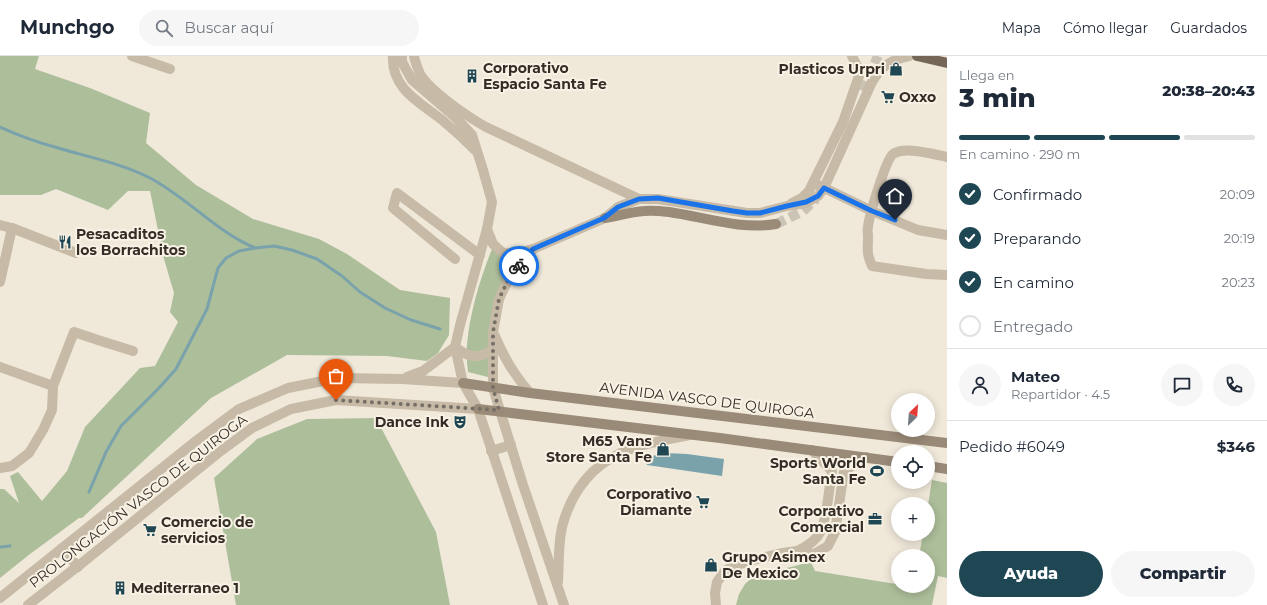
<!DOCTYPE html>
<html lang="es">
<meta charset="utf-8">
<style>
:root{--surface:#fff;--page:#f6f6f7;--text:#1f2937;--muted:#747a83;--line:#e0e1e3;--accent:#1f4753}
body{margin:0;font-family:Montserrat,sans-serif;background:var(--page);color:var(--text);height:100vh;display:flex;flex-direction:column;font-size:15px;white-space:nowrap}
*{box-sizing:border-box;margin:0}
p{font-size:13px;color:var(--muted)}
.icon{flex:none;width:22px;height:22px;fill:none;stroke:currentColor;stroke-width:2;stroke-linecap:round;stroke-linejoin:round}
.map{position:relative;flex:1;overflow:hidden}
.drawer{display:flex;flex-direction:column;background:var(--surface);width:320px}
.drawer>*{flex:none}
.needle{width:26px;rotate:25deg}
.buttons{position:absolute;left:891px;top:337px;display:grid;gap:8px}
.buttons a{display:grid;place-items:center;width:44px;height:44px;border-radius:50%;background:var(--surface);box-shadow:0 2px 10px #0003;font-size:20px}
.pin{position:absolute;display:grid;place-items:center;width:34px;height:34px;color:#fff;margin:-41px -17px;border-radius:50% 50% 50% 0;rotate:-45deg;box-shadow:0 0 4px #0007}
.pin .icon{rotate:45deg}
.courier{position:absolute;display:grid;place-items:center;width:40px;height:40px;margin:-20px;border:3px solid #1a73e8;border-radius:50%;background:#fff;color:#222;box-shadow:0 1px 5px #0007}
.summary em{font-style:normal;font-weight:800}
.summary div{display:flex;flex-direction:column-reverse}
.summary{display:flex;align-items:center;justify-content:space-between;height:68px;padding:0 12px}
h1{font-size:26px;font-weight:800;line-height:30px}
.bar{display:grid;grid-template-columns:repeat(4,1fr);gap:6px 4px;align-content:center;height:48px;padding:0 12px}
.bar i{height:5px;border-radius:3px;background:var(--line)}
.bar .on{background:var(--accent)}
.bar p{grid-column:span 4}
.line{display:flex;align-items:center;gap:10px;padding:0 12px;border-top:1px solid var(--line)}
.line div{flex:1}
.round{display:grid;place-items:center;flex:none;width:42px;height:42px;border-radius:21px;background:var(--page)}
ol{padding:0 12px;list-style:none}
li{display:flex;align-items:center;gap:12px;height:44px}
li p{margin-inline-start:auto}
li .icon{padding:4px;border-radius:50%;background:var(--accent);color:#fff;stroke-width:4}
li:last-child{color:var(--muted)}
li i{width:22px;height:22px;border:2px solid var(--line);border-radius:50%}
.primary-button{display:flex;gap:8px;margin-top:auto;padding:8px 12px}
.primary-button a{flex:1;height:46px;border-radius:24px;background:var(--accent);color:#fff;font-size:16px;font-weight:800;line-height:46px;text-align:center}
.primary-button a+a{background:var(--page);color:var(--text)}
header{display:flex;align-items:center;gap:24px;box-sizing:border-box;height:56px;padding:0 20px;background:var(--surface);border-bottom:1px solid var(--line)}
header strong{font-size:19px}
nav{display:flex;gap:22px;margin-inline-start:auto;font-size:14px}
.search{width:280px;height:36px;background:var(--page);display:flex;align-items:center;gap:10px;box-sizing:border-box;padding:0 14px;border-radius:22px;color:var(--muted);font-size:15px}
main{display:flex;flex:1;min-height:0}
.map>svg:first-child{display:block}
</style>
<header>
<strong>Munchgo</strong>
<div class="search"><svg class="icon" aria-label="search" viewBox="0 0 24 24"><circle cx="10" cy="10" r="6"/><path d="M15 15l6 6"/></svg>Buscar aquí</div>
<nav><a>Mapa</a><a>Cómo llegar</a><a>Guardados</a></nav>
</header>
<main>
<div class="map">
<svg width="947" height="549" viewBox="0 0 947 549">
<rect width="100%" height="100%" fill="#f0e9da"/>
<!-- green -->
<g fill="#adbe9b">
<polygon points="0,0 39,0 35,13 90,32 150,57 146,87 196,129 253,163 319,183 347,198 400,234 450,242 449,279 438,297 427,305 387,300 287,299 211,342 82,462 79,462 30,498 0,522 0,433 4,433 19,447 10,420 18,416 42,445 67,415 85,371 140,312 155,310 178,266 170,256 174,237 164,203 150,135 128,135 108,154 56,133 41,139 0,139"/>
<path d="M 492,193 L 514,205 L 488,281 L 488,321 L 468,316 C 467,307 466,297 467,288 C 470,256 480,223 492,193 Z"/>
<polygon points="376,362 436,476 450,549 236,549 214,422 257,383 307,363"/>
<polygon points="932,424 947,427 947,522 938,520 932,549 736,549 739,538 745,528 754,520 811,506 815,515 896,528 898,519 898,530 928,530 928,500 919,500 923,478 928,478 928,449"/>
</g>
<!-- water -->
<polygon fill="#7aa2ab" points="666,397 687,398 724,403 722,420 647,409 644,404 652,400"/>
<g fill="none" stroke-linecap="round" stroke-linejoin="round">
<!-- stream -->
<g stroke="#7aa2ab" stroke-width="3">
<path d="M 0,71 C 18,79 36,86 55,91 C 87,101 121,107 150,122 C 188,142 215,175 255,192"/>
<polyline points="89,436 106,396 121,370 159,332 176,313 207,253 218,212 226,202 239,195 255,192 274,190 292,194 317,203 342,220 360,236 385,252 411,264 440,273"/>
<polyline points="0,491 10,490"/>
</g>
<!-- secondary-tunnel -->
<g stroke="#cac3b6" stroke-width="10" stroke-dasharray="10 5" stroke-linecap="butt">
<polyline points="863,35 878,0"/>
<polyline points="776,168 803,155 816,143"/>
</g>
<!-- minor -->
<g stroke="#c7baa6" stroke-width="10">
<polyline points="132,0 170,13"/>
<path d="M 947,101 C 933,98 905,90 893,98 C 886,103 869,160 868,171 C 867,174 868,177 868,180 C 868,194 866,196 872,210 L 926,218 L 947,219"/>
<polyline points="814,127 872,155 918,174 947,179"/>
<polyline points="0,169 12,172 76,197"/>
<polyline points="455,203 393,152 397,137 480,199"/>
<polyline points="0,226 12,172"/>
<polyline points="0,311 53,330"/>
<polyline points="0,412 12,410 29,397 43,374 52,354 53,330 74,276 101,285 133,295"/>
<path d="M 797,495 C 806,491 816,485 821,475 C 827,461 829,432 832,415 L 812,394"/>
<polyline points="716,549 715,537 717,526 725,515 733,510 761,502 783,497 797,495 814,498 828,490 835,476 844,415 866,401"/>
</g>
<!-- tertiary -->
<g stroke="#c7baa6" stroke-width="10">
<path d="M 393,0 C 391,32 419,46 441,63 C 453,73 464,83 475,94"/>
<polyline points="402,0 402,6 412,24 456,62 472,79 483,114 492,146 487,173 460,269 455,291 463,327 478,353 543,549"/>
<path d="M 414,0 C 415,6 418,13 420,18 C 430,35 468,61 486,71 L 639,143"/>
<polyline points="792,147 802,142 809,135 843,66 859,20 857,10 852,0"/>
<path d="M 487,173 L 493,188 L 503,197 L 516,198 L 533,193 L 605,162 L 618,151 L 639,143 L 658,143 L 747,157 L 760,157 L 787,150 L 806,147 L 818,140 L 824,132 L 872,26 C 882,9 891,4 909,0"/>
<polyline points="533,193 509,222 499,243 493,276 493,332 523,429 564,549"/>
<path d="M 495,280 C 504,302 514,319 530,337"/>
<path d="M 407,321 L 423,315 L 455,291 C 469,302 479,304 493,293"/>
<polyline points="491,395 511,389"/>
<polyline points="62,492 78,511"/>
<path d="M 558,526 C 559,508 558,489 562,471 C 572,433 595,405 633,392 C 651,386 671,383 689,379"/>
<polyline points="0,542 196,385 239,353 288,332 338,322 402,323 463,327"/>
<polyline points="28,549 82,507 218,397 252,372 291,353 336,344 478,353"/>
</g>
<!-- secondary -->
<g stroke="#9a8a78" stroke-width="10">
<path d="M 605,162 C 617,160 631,156 644,155 C 652,154 661,155 669,156 C 704,161 740,174 776,168"/>
<polyline points="463,327 530,337 947,387"/>
<polyline points="478,353 720,382 898,406"/>
<polyline points="928,410 947,413"/>
</g>
<!-- primary -->
<polyline stroke="#756658" stroke-width="10" points="917,0 947,7"/>
</g>
<g fill="none" stroke-linecap="round" stroke-linejoin="round">
<!-- done -->
<polyline stroke="#766f66" stroke-width="4" stroke-dasharray="0 7.2" points="336,344 499,354 493,332 493,276 499,243 509,222 519,210"/>
<!-- route -->
<polyline stroke="#1a73e8" stroke-width="5" points="519,210 533,193 604,162 618,151 639,143 658,142 733,155 747,157 760,157 787,150 806,146 818,140 824,132 872,155 895,164"/>
</g>
<!-- icons -->
<defs>
<g id="shop-bare" transform="scale(1.08)"><path d="M-5-2.5h2.3a2.7 3.5 0 0 1 5.4 0H5L5.5 6h-11ZM-1.5-2.5h3a1.5 2.3 0 0 0-3 0Z" fill="#1f4753" stroke="#f8f2e5" stroke-width="2.5" paint-order="stroke"/></g>
<g id="building-bare" transform="scale(1.08)"><path d="M-4-6H4V6H1V3H-1V6H-4ZM-2.5-4.3h1.7v1.8h-1.7ZM.8-4.3h1.7v1.8H.8ZM-2.5-1h1.7V.8h-1.7ZM.8-1h1.7V.8H.8Z" fill="#1f4753" stroke="#f8f2e5" stroke-width="2.5" paint-order="stroke"/></g>
<g id="supermarket-bare" transform="scale(1.08)"><path d="M-6-5.5h2.5l.6 2H6L4.5 2H-2.5L-4.4-4H-6ZM-1.5 3.2a1.3 1.3 0 1 0 .1 0ZM3 3.2a1.3 1.3 0 1 0 .1 0Z" fill="#1f4753" stroke="#f8f2e5" stroke-width="2.5" paint-order="stroke"/></g>
<g id="restaurant-bare" transform="scale(1.08)"><path d="M-5-6h1v4h1v-4h1v4h1v-4h1v5L-1.5 .5V6h-2V.5L-5-1ZM5-6V6H3V1.5H1.5Q1.5-4 5-6Z" fill="#1f4753" stroke="#f8f2e5" stroke-width="2.5" paint-order="stroke"/></g>
<g id="theatre-bare" transform="scale(1.08)"><path d="M-5-5.5Q0-4 5-5.5V0Q5 5 0 6Q-5 5-5 0ZM-3.3-2.5H-1v1.5H-3.3ZM1-2.5H3.3v1.5H1ZM-2.8 1Q0 5.5 2.8 1Z" fill="#1f4753" stroke="#f8f2e5" stroke-width="2.5" paint-order="stroke"/></g>
<g id="stadium-bare" transform="scale(1.08)"><path d="M0-5a6.5 5 0 1 0 0 10a6.5 5 0 1 0 0-10ZM-3.5-1.8h7v3.6h-7Z" fill="#1f4753" stroke="#f8f2e5" stroke-width="2.5" paint-order="stroke"/></g>
<g id="office-bare" transform="scale(1.08)"><path d="M-6-3h4V-5.5h4V-3h4V5H-6ZM-1-4.5V-3h2v-1.5ZM-6 0V1H6V0Z" fill="#1f4753" stroke="#f8f2e5" stroke-width="2.5" paint-order="stroke"/></g>
</defs>
<g fill-rule="evenodd">
<use href="#shop-bare" x="896" y="13"/>
<use href="#building-bare" x="472" y="20"/>
<use href="#supermarket-bare" x="888" y="41"/>
<use href="#restaurant-bare" x="65" y="186"/>
<use href="#theatre-bare" x="460" y="366"/>
<use href="#shop-bare" x="663" y="393"/>
<use href="#stadium-bare" x="877" y="415"/>
<use href="#supermarket-bare" x="703" y="446"/>
<use href="#office-bare" x="875" y="463"/>
<use href="#supermarket-bare" x="150" y="474"/>
<use href="#shop-bare" x="711" y="509"/>
<use href="#building-bare" x="120" y="532"/>
</g>
<g text-anchor="middle" stroke-width="4" stroke-linejoin="round" paint-order="stroke">
<!-- poi labels -->
<g font-size="14" font-weight="bold" fill="#342d27" stroke="#f8f2e5" text-anchor="start">
<text x="483" y="17">Corporativo<tspan x="483" dy="16">Espacio Santa Fe</tspan></text>
<text x="885" y="18" text-anchor="end">Plasticos Urpri</text>
<text x="899" y="46">Oxxo</text>
<text x="76" y="183">Pesacaditos<tspan x="76" dy="16">los Borrachitos</tspan></text>
<text x="449" y="371" text-anchor="end">Dance Ink</text>
<text x="652" y="390" text-anchor="end">M65 Vans<tspan x="652" dy="16">Store Santa Fe</tspan></text>
<text x="866" y="412" text-anchor="end">Sports World<tspan x="866" dy="16">Santa Fe</tspan></text>
<text x="692" y="443" text-anchor="end">Corporativo<tspan x="692" dy="16">Diamante</tspan></text>
<text x="864" y="460" text-anchor="end">Corporativo<tspan x="864" dy="16">Comercial</tspan></text>
<text x="161" y="471">Comercio de<tspan x="161" dy="16">servicios</tspan></text>
<text x="722" y="506">Grupo Asimex<tspan x="722" dy="16">De Mexico</tspan></text>
<text x="131" y="537">Mediterraneo 1</text>
</g>
<!-- street labels -->
<g font-size="14" fill="#342d27" stroke="#f8f2e5">
<text transform="translate(707 344) rotate(7)" y="5">AVENIDA VASCO DE QUIROGA</text>
<text transform="translate(138 445) rotate(-38)" y="5">PROLONGACIÓN VASCO DE QUIROGA</text>
</g>
</g>
</svg>
<div class="buttons">
<a><svg class="needle" viewBox="-14 -14 28 28"><path d="M0-13l5 13h-10z" fill="#e53935"/><path d="M0 13l5-13h-10z" fill="#747a83"/></svg></a>
<a><svg class="icon" aria-label="locate" viewBox="0 0 24 24"><circle cx="12" cy="12" r="6"/><path d="M12 2v4M12 18v4M2 12h4M18 12h4"/></svg></a>
<a>+</a>
<a>−</a>
</div>
<div class="pin" style="left:336px;top:344px;background:#ea580c"><svg class="icon" aria-label="bag" viewBox="0 0 24 24"><path d="M5 8h14l-1 12H6zM9 8a3 3 0 0 1 6 0"/></svg></div>
<div class="pin" style="left:895px;top:164px;background:#1f2937"><svg class="icon" aria-label="home" viewBox="0 0 24 24"><path d="M3 11l9-7 9 7M6 9v11h12V9"/></svg></div>
<div class="courier" style="left:519px;top:210px"><svg class="icon" aria-label="bike" viewBox="0 0 24 24"><circle cx="6" cy="16" r="4"/><circle cx="18" cy="16" r="4"/><path d="M6 16l4-8h5l3 8M10 8l3 8H6M13 5h3"/></svg></div>
</div>
<section class="drawer">
<div class="summary"><div><h1>3 min</h1><p>Llega en</p></div><em>20:38–20:43</em></div>
<div class="bar"><i class="on"></i><i class="on"></i><i class="on"></i><i></i><p>En camino · 290 m</p></div>
<ol>
<li><svg class="icon" aria-label="check" viewBox="0 0 24 24"><path d="M5 12l5 5 9-10"/></svg>Confirmado<p>20:09</p></li>
<li><svg class="icon" aria-label="check" viewBox="0 0 24 24"><path d="M5 12l5 5 9-10"/></svg>Preparando<p>20:19</p></li>
<li><svg class="icon" aria-label="check" viewBox="0 0 24 24"><path d="M5 12l5 5 9-10"/></svg>En camino<p>20:23</p></li>
<li><i></i>Entregado</li>
</ol>
<div class="line" style="height:72px"><a class="round"><svg class="icon" aria-label="person" viewBox="0 0 24 24"><circle cx="12" cy="8" r="4"/><path d="M4 21q1-7 8-7t8 7"/></svg></a><div><b>Mateo</b><p>Repartidor · 4.5</p></div><a class="round"><svg class="icon" aria-label="chat" viewBox="0 0 24 24"><path d="M4 5h16v11H9l-5 4z"/></svg></a><a class="round"><svg class="icon" aria-label="phone" viewBox="0 0 24 24"><path d="M5 4h4l2 5-3 2q2 4 5 5l2-3 5 2v4C11 20 4 13 5 4z"/></svg></a></div>
<div class="line" style="height:52px"><div>Pedido #6049</div><b>$346</b></div>
<div class="primary-button"><a>Ayuda</a><a>Compartir</a></div>
</section>
</main>
